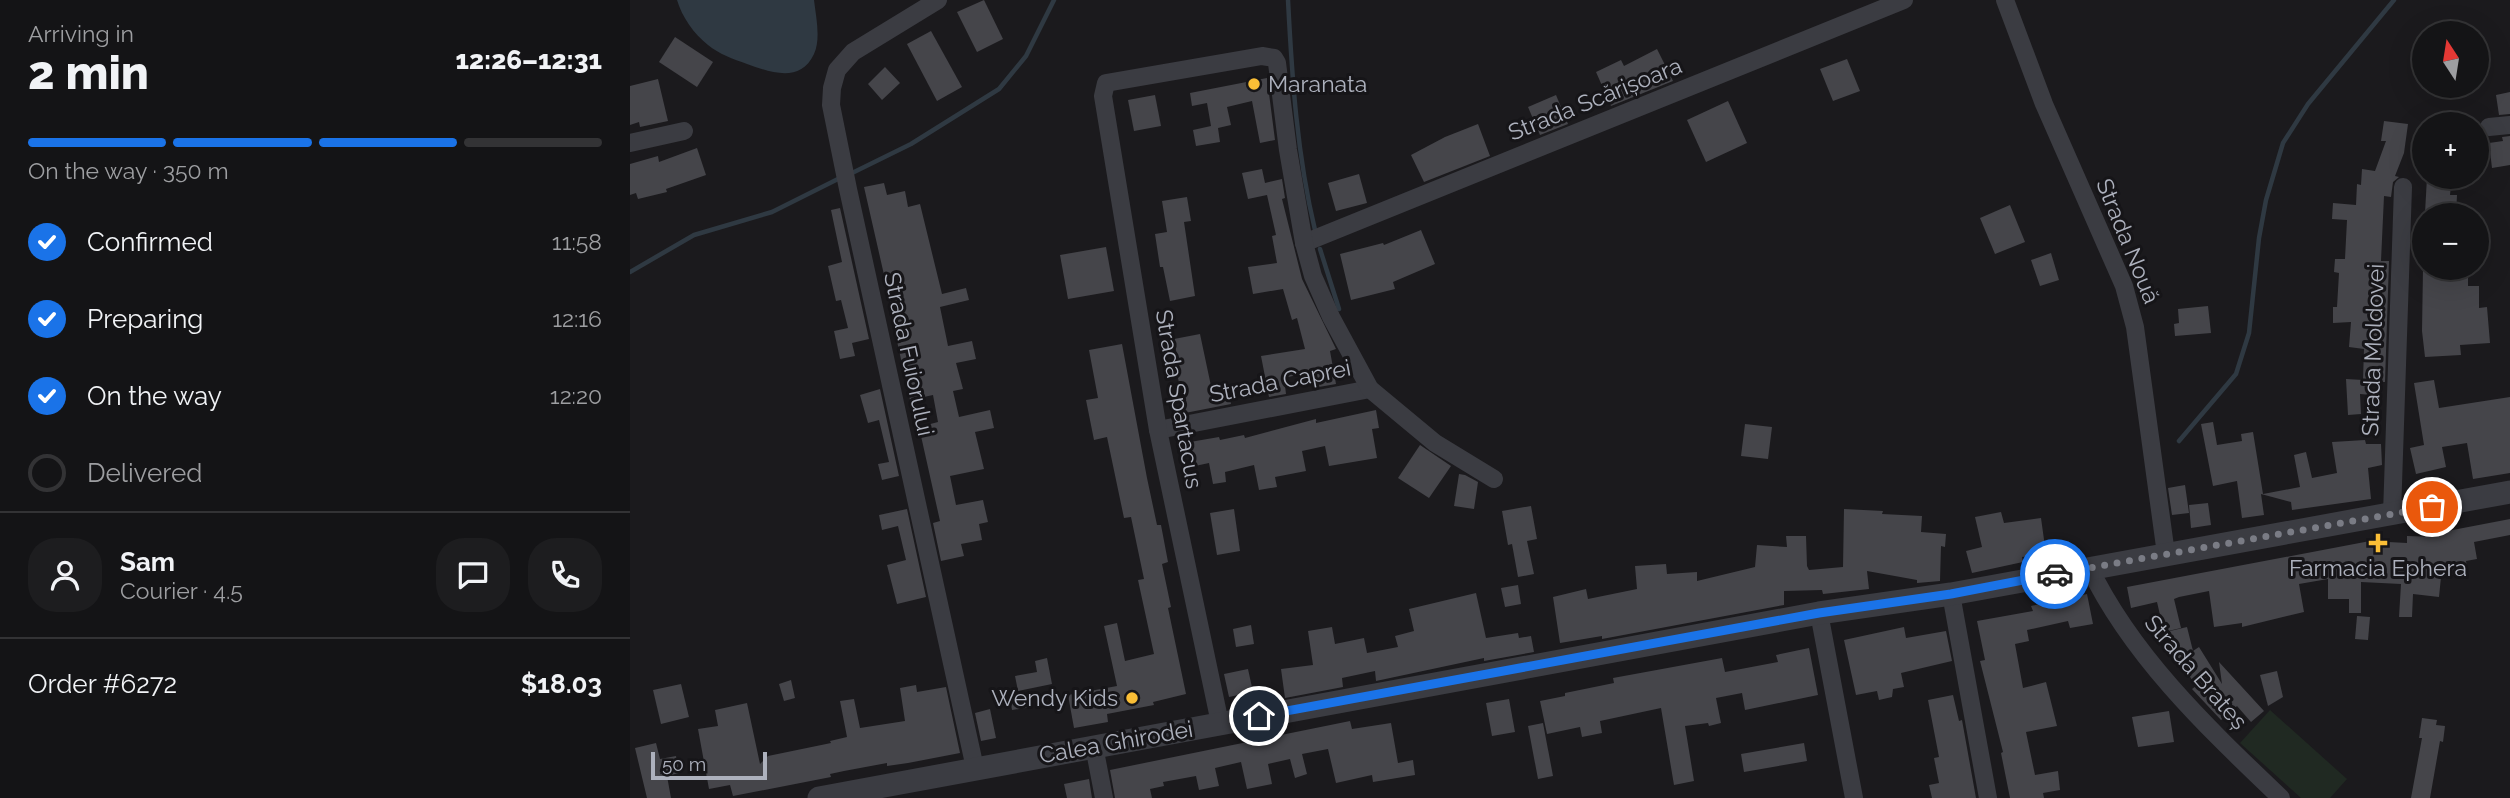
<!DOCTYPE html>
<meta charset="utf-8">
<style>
:root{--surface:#141416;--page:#1d1d1f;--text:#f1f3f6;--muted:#9d9ea1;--line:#333335;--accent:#1a73e8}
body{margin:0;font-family:Raleway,sans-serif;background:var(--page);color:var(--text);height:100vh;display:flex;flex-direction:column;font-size:26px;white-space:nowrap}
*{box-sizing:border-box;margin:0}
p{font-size:23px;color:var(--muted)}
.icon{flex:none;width:38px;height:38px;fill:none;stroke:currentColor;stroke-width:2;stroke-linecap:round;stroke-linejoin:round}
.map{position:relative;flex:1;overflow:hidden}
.side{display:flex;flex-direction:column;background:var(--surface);width:630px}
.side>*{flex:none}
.needle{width:46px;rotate:348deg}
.buttons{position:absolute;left:1782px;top:21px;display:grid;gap:14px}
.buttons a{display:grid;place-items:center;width:77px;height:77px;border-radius:50%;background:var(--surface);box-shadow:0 7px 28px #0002,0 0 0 2px var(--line);font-size:35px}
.scale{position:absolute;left:21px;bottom:18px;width:116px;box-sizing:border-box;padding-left:7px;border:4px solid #adb1bd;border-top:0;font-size:19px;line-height:24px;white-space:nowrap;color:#adb1bd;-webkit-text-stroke:5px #161518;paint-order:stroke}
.pin{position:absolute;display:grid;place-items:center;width:60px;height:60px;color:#fff;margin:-30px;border:4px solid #fff;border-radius:50%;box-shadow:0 2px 7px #0007}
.courier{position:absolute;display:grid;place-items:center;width:70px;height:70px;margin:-35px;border:5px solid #1a73e8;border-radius:50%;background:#fff;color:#222;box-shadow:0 2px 9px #0007}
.head em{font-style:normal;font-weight:800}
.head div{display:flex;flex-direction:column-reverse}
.head{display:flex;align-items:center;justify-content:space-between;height:119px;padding:0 28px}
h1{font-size:46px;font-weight:800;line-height:52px}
.bar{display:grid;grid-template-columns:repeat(4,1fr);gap:10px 7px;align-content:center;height:84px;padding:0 28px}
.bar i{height:9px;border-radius:5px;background:var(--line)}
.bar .on{background:var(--accent)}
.bar p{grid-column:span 4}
.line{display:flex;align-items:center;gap:18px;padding:0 28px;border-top:2px solid var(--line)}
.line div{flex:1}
.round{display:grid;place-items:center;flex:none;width:74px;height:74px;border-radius:28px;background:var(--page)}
ol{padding:0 28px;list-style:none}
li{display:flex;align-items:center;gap:21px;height:77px}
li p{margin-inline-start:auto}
li .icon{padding:7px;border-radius:50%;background:var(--accent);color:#fff;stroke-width:4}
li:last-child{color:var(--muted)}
li i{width:38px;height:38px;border:4px solid var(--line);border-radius:50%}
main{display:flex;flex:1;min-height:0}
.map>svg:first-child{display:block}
</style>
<main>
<section class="side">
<div class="head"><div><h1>2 min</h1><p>Arriving in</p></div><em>12:26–12:31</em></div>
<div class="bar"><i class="on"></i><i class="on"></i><i class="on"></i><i></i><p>On the way · 350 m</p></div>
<ol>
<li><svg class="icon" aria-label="check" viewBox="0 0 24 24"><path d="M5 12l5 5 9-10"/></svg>Confirmed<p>11:58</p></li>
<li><svg class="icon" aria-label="check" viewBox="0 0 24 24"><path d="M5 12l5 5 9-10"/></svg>Preparing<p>12:16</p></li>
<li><svg class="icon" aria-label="check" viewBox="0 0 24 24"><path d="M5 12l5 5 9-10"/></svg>On the way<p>12:20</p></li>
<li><i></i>Delivered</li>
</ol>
<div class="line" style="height:126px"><a class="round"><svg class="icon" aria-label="person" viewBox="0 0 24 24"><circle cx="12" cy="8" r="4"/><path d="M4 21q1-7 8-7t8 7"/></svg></a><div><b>Sam</b><p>Courier · 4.5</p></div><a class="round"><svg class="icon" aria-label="chat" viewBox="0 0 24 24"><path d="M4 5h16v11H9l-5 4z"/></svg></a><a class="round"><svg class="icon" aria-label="phone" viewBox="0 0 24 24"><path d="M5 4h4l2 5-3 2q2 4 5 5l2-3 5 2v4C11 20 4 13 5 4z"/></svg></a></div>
<div class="line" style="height:91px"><div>Order #6272</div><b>$18.03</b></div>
</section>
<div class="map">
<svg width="1880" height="798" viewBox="0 0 1880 798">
<rect width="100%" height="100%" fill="#1b1a1d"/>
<!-- green -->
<polygon fill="#202922" points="1640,710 1717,779 1700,798 1671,798 1610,743"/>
<!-- water -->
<path fill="#2f3942" d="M 47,0 L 184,0 C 186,17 191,39 184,54 C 170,84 140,72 117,64 C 103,59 89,54 78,45 C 64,34 52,17 47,0 Z"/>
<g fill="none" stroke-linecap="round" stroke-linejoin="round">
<!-- stream -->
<g stroke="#2f3942" stroke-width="4.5">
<path d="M 658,0 C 662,78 667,155 685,230"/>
<polyline points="218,175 281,144 369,89 396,56 424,0"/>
<polyline points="690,249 709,309"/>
<polyline points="0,272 64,235 142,212 210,178"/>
<polyline points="1549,441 1606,374 1619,333 1629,238 1636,200 1653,143 1678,104 1764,0"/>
</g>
</g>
<!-- building -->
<g fill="#45454a">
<polygon points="354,0 373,39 347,52 327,12"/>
<polygon points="301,31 332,87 307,101 277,44"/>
<polygon points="45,37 83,62 67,87 29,62"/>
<polygon points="1027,49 1043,81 981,106 966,72 991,60 994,66"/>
<polygon points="1217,59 1230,91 1203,101 1190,69"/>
<polygon points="255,67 270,83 252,100 238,84"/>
<polygon points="637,78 645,140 630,143 622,101 597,107 601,125 588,128 590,142 566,146 563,130 581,126 577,103 562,106 560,93"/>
<polygon points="28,79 38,121 10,127 9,122 0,125 0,86"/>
<polygon points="1880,92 1880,114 1869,115 1866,95"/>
<polygon points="525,95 531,126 504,131 498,100"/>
<polygon points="926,95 938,124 910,135 898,107"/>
<polygon points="1098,101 1117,143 1076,162 1057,120"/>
<polygon points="1754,121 1778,124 1774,153 1765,176 1769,177 1763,182 1761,197 1754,196 1751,261 1759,261 1755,382 1742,382 1742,395 1730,394 1731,414 1718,415 1716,379 1733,380 1734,349 1719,347 1721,322 1703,323 1703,307 1707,307 1709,273 1704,272 1705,259 1715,259 1717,220 1702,219 1703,203 1726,205 1727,184 1731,185 1732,169 1745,171 1756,141 1751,141"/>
<polygon points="848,124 860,156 794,182 781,155 815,137"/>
<polygon points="1880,136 1880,165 1862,168 1859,143 1873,141 1872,137"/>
<polygon points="67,148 76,175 36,189 37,192 8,199 6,193 0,195 0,164 28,156 29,162"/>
<polygon points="632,169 635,183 652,179 655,198 652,199 672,279 706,349 700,351 706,384 683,388 680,372 654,378 656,394 639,397 631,356 675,349 667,318 662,320 653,289 623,294 618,267 647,263 642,236 646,235 637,195 618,199 612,173"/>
<polygon points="729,174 737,203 706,211 698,183"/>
<polygon points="1797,177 1822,177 1820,195 1827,195 1826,215 1795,213"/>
<polygon points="254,183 257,195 275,191 278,207 290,204 312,294 336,288 339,300 310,307 318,346 342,341 346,359 326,363 333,389 323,391 329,417 360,410 364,428 345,432 354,469 320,476 326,505 353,500 358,522 349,524 352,540 331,544 334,556 311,561 303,523 310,521 289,427 308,422 303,395 280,400 263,323 265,323 234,187"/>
<polygon points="557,197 561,221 554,222 565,296 540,301 533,267 530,267 525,234 537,232 532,201"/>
<polygon points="1380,205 1395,242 1365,254 1350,218"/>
<polygon points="210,208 239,339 222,343 225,356 210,359 204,331 218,328 211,300 206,301 198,266 212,262 201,210"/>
<polygon points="791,230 805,264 763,282 765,289 721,300 710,254 753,243 754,245"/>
<polygon points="476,247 484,291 438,299 430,255"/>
<polygon points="1421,253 1429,280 1410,286 1401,260"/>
<polygon points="1793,268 1838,268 1838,286 1849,286 1849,308 1857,307 1860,343 1830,345 1831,355 1795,357 1792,331"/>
<polygon points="1578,306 1581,333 1545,336 1544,324 1549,323 1548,309"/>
<polygon points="570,334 581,386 596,383 601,404 555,413 547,373 550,372 544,339"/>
<polygon points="492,344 517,478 527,525 531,525 538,562 532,564 541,607 538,608 556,694 523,702 524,705 477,714 478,722 444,728 438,695 487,686 474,626 487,623 495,661 524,654 508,580 514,579 501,517 494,518 477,437 464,440 456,400 468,398 459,350"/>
<polygon points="1804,380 1809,408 1880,397 1880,473 1843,479 1837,443 1812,447 1816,467 1786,474 1780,448 1794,445 1784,383"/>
<polygon points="250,389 269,476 252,480 248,464 259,462 249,420 238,423 230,395"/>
<polygon points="746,410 749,428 742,429 747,458 699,466 695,446 672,451 676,471 645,477 647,487 629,490 624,465 595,472 596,482 583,484 579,463 565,466 560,442 589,437 590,440 614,435 615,438 686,419 686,423"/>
<polygon points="1583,422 1587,445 1612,441 1611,434 1623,432 1633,494 1670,487 1664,455 1676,452 1682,478 1707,473 1702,442 1735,440 1736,444 1751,444 1752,465 1738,468 1741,499 1662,510 1661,502 1631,494 1634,515 1612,518 1607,481 1583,486 1571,424"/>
<polygon points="1115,424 1142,427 1138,459 1111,456"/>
<polygon points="790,445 821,466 799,498 768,478"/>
<polygon points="829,474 835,475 848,482 844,509 824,506"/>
<polygon points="1555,485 1559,513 1542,515 1538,488"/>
<polygon points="1578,503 1581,525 1561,528 1559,505"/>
<polygon points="901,506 907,539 897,541 904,574 888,577 882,544 878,545 872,511"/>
<polygon points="277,509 296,597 267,604 257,565 276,560 268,526 252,530 249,515"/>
<polygon points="604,509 610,551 587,555 580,513"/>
<polygon points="1214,509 1253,511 1252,514 1292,516 1291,532 1316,534 1315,547 1311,546 1310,581 1287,583 1287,580 1237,571 1239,589 1193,594 1192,590 1154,591 1154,605 972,639 972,636 930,643 923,597 956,589 958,599 1007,589 1005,566 1036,564 1037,574 1067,572 1067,581 1125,567 1127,545 1157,547 1156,536 1176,536 1177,566 1179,570 1213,567"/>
<polygon points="1371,512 1374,523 1411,518 1416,554 1392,557 1393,562 1342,573 1336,551 1352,547 1345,517"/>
<polygon points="1880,519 1880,535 1844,542 1847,559 1836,561 1838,572 1811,577 1809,597 1783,594 1782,617 1769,617 1771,584 1731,582 1731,613 1719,613 1719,599 1698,599 1698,579 1669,584 1674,612 1612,627 1612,623 1584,627 1579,591 1549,597 1544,599 1551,628 1534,632 1527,602 1501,608 1497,587 1740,541 1777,543 1777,536 1808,537 1807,533"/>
<polygon points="888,585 891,604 875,607 871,588"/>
<polygon points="846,593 856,638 888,633 889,638 901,636 904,652 854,661 854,658 746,681 745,671 712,678 713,687 655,698 651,669 683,665 678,631 702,627 705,644 734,638 737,653 768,647 765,636 784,631 779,609"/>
<polygon points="1457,594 1463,624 1440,628 1438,621 1397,630 1399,641 1385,644 1393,688 1416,682 1427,726 1396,732 1405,775 1428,771 1430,790 1413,793 1414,798 1380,798 1371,753 1373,752 1350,661 1355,660 1347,621 1403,611 1401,606"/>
<polygon points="1727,616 1740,617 1738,640 1725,639"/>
<polygon points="621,625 624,644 606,647 603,629"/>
<polygon points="1274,627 1276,638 1316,631 1322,661 1271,673 1274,687 1263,689 1262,697 1249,700 1247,691 1226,695 1214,640"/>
<polygon points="1557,627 1563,651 1569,647 1592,684 1589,662 1634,711 1621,722 1607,706 1591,720 1562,689 1566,686 1546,655 1540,631"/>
<polygon points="1179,648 1188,695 1115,710 1112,693 1086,698 1091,723 1079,726 1078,723 1055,726 1064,781 1044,785 1031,708 970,721 972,733 952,737 950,727 917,734 910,701 935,696 935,693 984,683 983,678 1092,658 1095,672 1148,662 1146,655"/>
<polygon points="417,658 422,684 388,691 385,676 407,672 405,661"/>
<polygon points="618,669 623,692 599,697 594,674"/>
<polygon points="1647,671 1653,697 1638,706 1630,675"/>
<polygon points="161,680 165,698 154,701 149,684"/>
<polygon points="51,684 59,717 31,724 23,690"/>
<polygon points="286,685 287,692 316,687 330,753 278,763 257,766 257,763 214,771 200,774 201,777 103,796 100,785 79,789 68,729 88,726 85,710 117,703 130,764 138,756 201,743 200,741 217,737 210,701 224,699 230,728 275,721 270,688"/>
<polygon points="399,693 402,707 382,710 380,697"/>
<polygon points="1323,695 1329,721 1332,720 1346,798 1302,798 1299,785 1309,783 1304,758 1309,757 1298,700"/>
<polygon points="879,699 885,732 862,736 856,703"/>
<polygon points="360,709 366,738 351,741 345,713"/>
<polygon points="1539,711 1544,742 1508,747 1502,717"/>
<polygon points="1792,718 1807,720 1806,725 1815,726 1813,742 1810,741 1800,798 1781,798 1792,738 1789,738"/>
<polygon points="720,721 722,729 761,723 768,763 783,760 785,775 743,782 742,775 706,783 698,749 672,754 677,774 665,778 660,759 638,764 642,784 617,789 611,762 585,768 589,786 569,790 566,776 533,782 534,786 520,789 522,798 485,798 480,770"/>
<polygon points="913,723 923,776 908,779 898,726"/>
<polygon points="26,743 30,759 46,756 49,773 37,776 41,798 17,798 5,748"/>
<polygon points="1174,743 1177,761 1114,772 1111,754"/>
<polygon points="459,779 462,798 437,798 434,784"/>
</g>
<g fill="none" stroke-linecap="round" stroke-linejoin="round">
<!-- minor -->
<g stroke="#3b3c42" stroke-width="18">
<polyline points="308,0 223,52 207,70 202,88 201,105 218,189 345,768"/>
<polyline points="1375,0 1414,104 1494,286 1505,327 1536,554"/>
<polyline points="1859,127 1880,125"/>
<polyline points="0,143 54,131"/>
<polyline points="674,243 1274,0"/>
<polyline points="528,430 740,389"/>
<polyline points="1762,514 1773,187"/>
<path d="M 1459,567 C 1503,658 1579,729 1651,798"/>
<polyline points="1321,594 1358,798"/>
<polyline points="1189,613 1224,798"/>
<polyline points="590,723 528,430 473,96 476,83 632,56 644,58 647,63 658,150 674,243 683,276 701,317 740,389 805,443 864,479"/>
<polyline points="464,746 474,798"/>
</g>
<!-- tertiary -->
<polyline stroke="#3b3c42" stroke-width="23" points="189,798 1189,613 1321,594 1880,492"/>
</g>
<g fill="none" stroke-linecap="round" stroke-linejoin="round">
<!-- done -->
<polyline stroke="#7a7c85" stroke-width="7" stroke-dasharray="0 12.6" points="1425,574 1802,507"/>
<!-- route -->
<polyline stroke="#1a73e8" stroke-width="9" points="629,716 1189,613 1321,594 1425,574"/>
</g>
<!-- markers -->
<g fill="#fabe36" stroke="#161518" stroke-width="2.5">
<circle cx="624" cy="84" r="7"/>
<path d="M1744.5 532.5h7v7h7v7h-7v7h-7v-7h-7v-7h7z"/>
<circle cx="502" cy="698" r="7"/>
</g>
<g text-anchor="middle" stroke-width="6" stroke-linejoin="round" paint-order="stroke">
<!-- poi labels -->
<g font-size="23" fill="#adb1bd" stroke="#161518" text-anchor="start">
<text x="638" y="92">Maranata</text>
<text x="1748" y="576" text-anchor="middle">Farmacia Ephera</text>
<text x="488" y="706" text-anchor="end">Wendy Kids</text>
</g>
<!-- street labels -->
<g font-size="23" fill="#adb1bd" stroke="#161518">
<text transform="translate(965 99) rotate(-22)" y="8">Strada Scărișoara</text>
<text transform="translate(1498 241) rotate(68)" y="8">Strada Nouă</text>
<text transform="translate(1743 350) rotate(-88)" y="8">Strada Moldovei</text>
<text transform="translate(279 354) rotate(78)" y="8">Strada Fuiorului</text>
<text transform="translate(650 381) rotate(-11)" y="8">Strada Caprei</text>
<text transform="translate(549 399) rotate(80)" y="8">Strada Spartacus</text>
<text transform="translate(1566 672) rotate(49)" y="8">Strada Brateș</text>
<text transform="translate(486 742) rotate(-10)" y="8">Calea Ghirodei</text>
</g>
</g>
</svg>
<div class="buttons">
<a><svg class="needle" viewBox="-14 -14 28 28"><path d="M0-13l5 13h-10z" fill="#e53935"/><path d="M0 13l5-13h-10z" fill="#9d9ea1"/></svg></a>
<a>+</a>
<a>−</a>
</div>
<div class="scale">50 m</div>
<div class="pin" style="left:1802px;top:507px;background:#ea580c"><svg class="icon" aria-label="bag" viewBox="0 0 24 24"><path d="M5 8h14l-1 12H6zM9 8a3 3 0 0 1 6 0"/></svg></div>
<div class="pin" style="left:629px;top:716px;background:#1f2937"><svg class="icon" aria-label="home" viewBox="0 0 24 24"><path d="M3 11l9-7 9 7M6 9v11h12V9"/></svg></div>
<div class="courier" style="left:1425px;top:574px"><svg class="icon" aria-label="car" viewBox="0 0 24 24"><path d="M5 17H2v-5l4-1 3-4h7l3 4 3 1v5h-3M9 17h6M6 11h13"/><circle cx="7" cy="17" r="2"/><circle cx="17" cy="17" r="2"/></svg></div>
</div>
</main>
